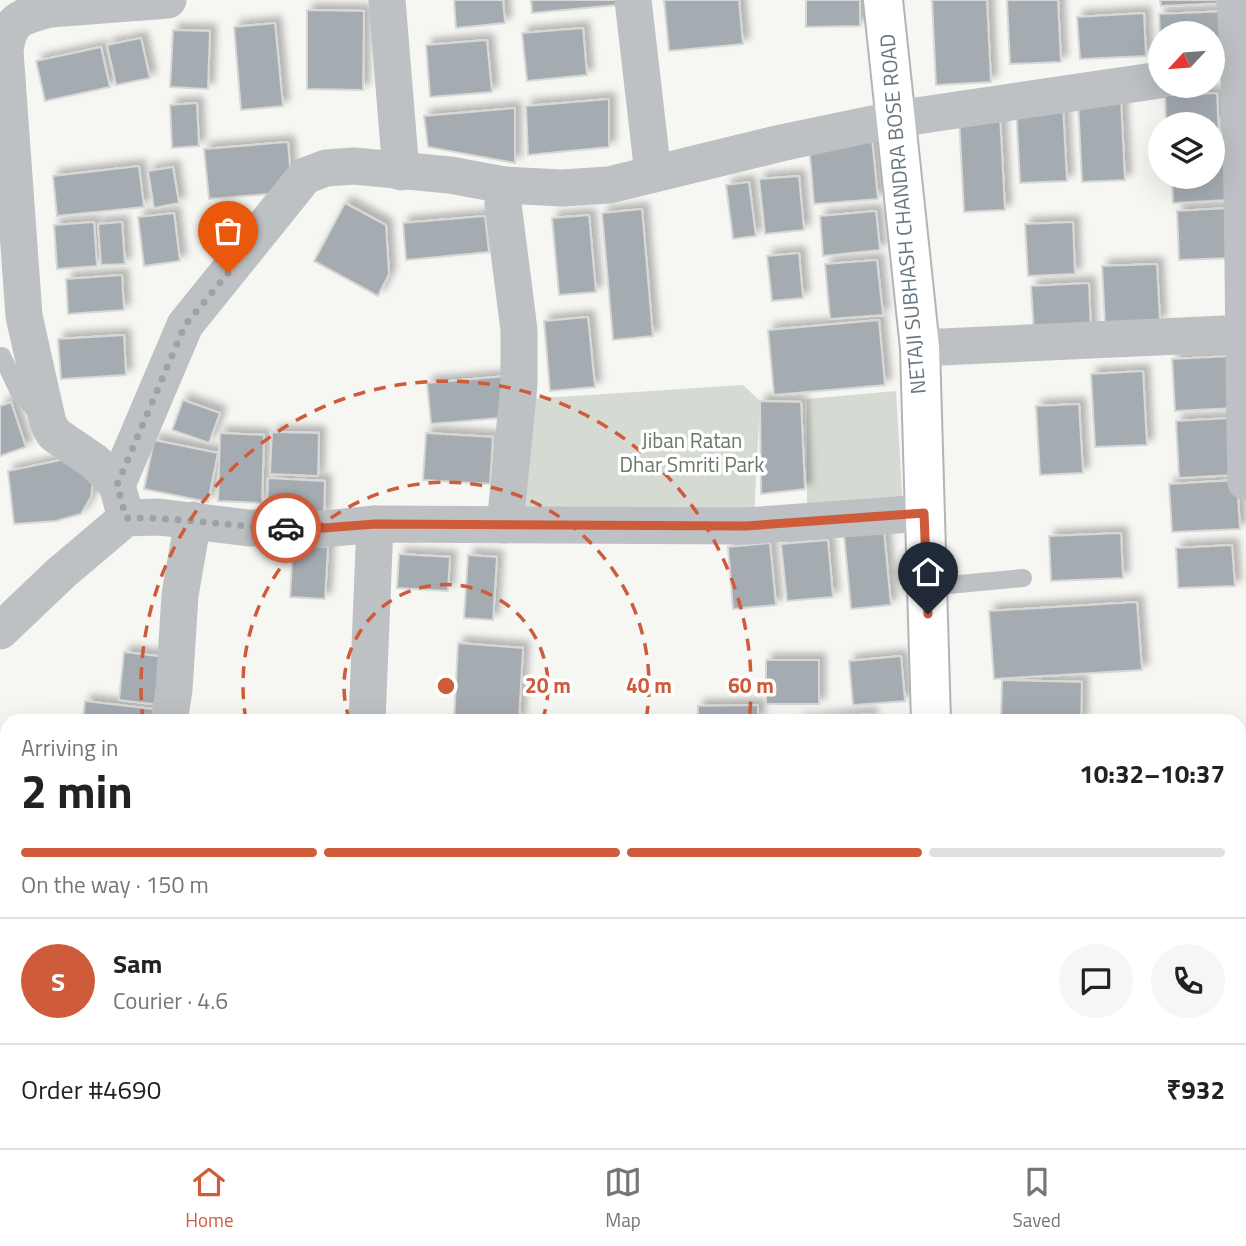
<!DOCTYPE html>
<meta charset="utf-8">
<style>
:root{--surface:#fff;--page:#f6f6f6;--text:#222;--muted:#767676;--line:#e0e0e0;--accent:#ce5c3b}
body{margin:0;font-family:"Titillium Web",sans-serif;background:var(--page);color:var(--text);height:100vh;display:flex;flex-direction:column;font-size:26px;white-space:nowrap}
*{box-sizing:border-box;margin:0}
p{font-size:23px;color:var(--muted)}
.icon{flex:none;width:38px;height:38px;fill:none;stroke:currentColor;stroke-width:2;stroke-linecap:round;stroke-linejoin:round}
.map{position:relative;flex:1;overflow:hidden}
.details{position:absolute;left:0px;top:714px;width:1246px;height:434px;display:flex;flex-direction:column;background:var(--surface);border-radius:21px 21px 0 0;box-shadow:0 7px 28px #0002}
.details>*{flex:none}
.needle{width:46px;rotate:244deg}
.buttons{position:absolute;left:1148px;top:21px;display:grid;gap:14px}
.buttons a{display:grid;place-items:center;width:77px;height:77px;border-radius:50%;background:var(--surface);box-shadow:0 7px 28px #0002;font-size:35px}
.pin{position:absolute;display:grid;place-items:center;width:60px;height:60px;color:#fff;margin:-72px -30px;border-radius:50% 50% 50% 0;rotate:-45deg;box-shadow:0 0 7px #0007}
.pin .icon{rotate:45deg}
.courier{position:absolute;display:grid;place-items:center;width:70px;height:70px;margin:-35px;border:5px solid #ce5c3b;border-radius:50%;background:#fff;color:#222;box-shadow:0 2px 9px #0007}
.headline em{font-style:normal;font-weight:700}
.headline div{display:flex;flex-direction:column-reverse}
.headline{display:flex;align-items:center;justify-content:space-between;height:119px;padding:0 21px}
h1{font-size:46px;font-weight:700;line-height:52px}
.bar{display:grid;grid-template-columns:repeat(4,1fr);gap:10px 7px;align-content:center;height:84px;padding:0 21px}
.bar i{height:9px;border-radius:5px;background:var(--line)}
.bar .on{background:var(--accent)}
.bar p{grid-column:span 4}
.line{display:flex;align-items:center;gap:18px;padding:0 21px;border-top:2px solid var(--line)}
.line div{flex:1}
.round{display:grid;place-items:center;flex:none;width:74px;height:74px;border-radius:37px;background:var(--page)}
.dock{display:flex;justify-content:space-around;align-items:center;height:98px;border-top:2px solid var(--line);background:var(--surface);font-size:19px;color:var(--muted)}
.dock a{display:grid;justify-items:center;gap:4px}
.dock .on{color:var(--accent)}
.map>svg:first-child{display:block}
</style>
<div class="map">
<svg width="1246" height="1148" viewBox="0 0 1246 1148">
<defs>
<filter id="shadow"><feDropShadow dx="6" dy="-6" stdDeviation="3.5" flood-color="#0004"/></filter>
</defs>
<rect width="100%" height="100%" fill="#f6f6f3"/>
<!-- green -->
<g fill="#d5dad3">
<polygon points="743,385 760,401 754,519 520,514 528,399"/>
<polygon points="896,391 903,507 807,511 807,399"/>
</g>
<!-- building -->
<g fill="#a5acb1" stroke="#d7d7d5" stroke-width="2" filter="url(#shadow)">
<polygon points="454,0 503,0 505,23 456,28"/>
<polygon points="531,0 616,0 617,5 532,13"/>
<polygon points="664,0 739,0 743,44 669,51"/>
<polygon points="806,0 860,0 860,26 806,27"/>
<polygon points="932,0 987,0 991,82 936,85"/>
<polygon points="1007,0 1058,0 1061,62 1010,64"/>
<polygon points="1160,0 1227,0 1227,3 1161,6"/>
<polygon points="307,10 364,11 363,90 307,89"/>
<polygon points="1229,11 1231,51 1213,51 1213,33 1160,33 1159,14"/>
<polygon points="1144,13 1146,56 1080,59 1077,17"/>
<polygon points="275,23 283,106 241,110 234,27"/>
<polygon points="583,28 587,75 527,81 522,33"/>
<polygon points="173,30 210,31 208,89 170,87"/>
<polygon points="141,38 150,78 116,85 107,45"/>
<polygon points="487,40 492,92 430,97 426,45"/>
<polygon points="101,47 110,87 45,101 36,61"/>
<polygon points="1217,93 1219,138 1213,139 1213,124 1166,124 1165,95"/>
<polygon points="609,99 609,147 528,155 526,106"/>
<polygon points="1121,100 1125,180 1082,182 1078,102"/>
<polygon points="197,103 199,146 172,148 170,105"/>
<polygon points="1063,105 1067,181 1020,183 1016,107"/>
<polygon points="515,108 515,163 428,147 424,116"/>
<polygon points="1000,115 1005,210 964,212 959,117"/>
<polygon points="872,139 878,199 814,204 809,145"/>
<polygon points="288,142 292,192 209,199 204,149"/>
<polygon points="1225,146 1228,200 1173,203 1172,177 1213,177 1213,147"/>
<polygon points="139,166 144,207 57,216 53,176"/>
<polygon points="173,167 179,203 154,208 148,171"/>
<polygon points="799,176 804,230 765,234 759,179"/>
<polygon points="749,182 756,236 733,239 726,185"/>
<polygon points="345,203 386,225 389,274 378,296 314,261"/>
<polygon points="1228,208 1231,258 1179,260 1177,211"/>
<polygon points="642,209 653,336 613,340 602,213"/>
<polygon points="876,211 880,250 823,256 820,216"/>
<polygon points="174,213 180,261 144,266 138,217"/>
<polygon points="589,215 596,292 559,295 552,218"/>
<polygon points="485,216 489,252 406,260 403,223"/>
<polygon points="94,222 97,266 57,269 54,225"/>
<polygon points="122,222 125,264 101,265 98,224"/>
<polygon points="1073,222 1075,274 1028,276 1025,224"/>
<polygon points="799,253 803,298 772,301 767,256"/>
<polygon points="877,260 883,315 830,319 825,264"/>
<polygon points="1157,264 1160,322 1105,325 1102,266"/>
<polygon points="122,275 124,310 68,314 66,279"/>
<polygon points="1089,283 1091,333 1034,336 1031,286"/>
<polygon points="588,317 595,387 550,391 544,321"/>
<polygon points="879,320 885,385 774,395 768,330"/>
<polygon points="124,335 126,375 61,379 58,339"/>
<polygon points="1232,356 1235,408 1175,411 1172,359"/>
<polygon points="1143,371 1147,445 1095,447 1091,374"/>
<polygon points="507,376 510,417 431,424 427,383"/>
<polygon points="183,400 220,413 209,443 172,430"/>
<polygon points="760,401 801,402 805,489 761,494"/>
<polygon points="11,402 26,447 0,456 0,406"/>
<polygon points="1079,404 1083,473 1040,475 1036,406"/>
<polygon points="1231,418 1234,475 1179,478 1176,421"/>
<polygon points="272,432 319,433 318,476 270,474"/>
<polygon points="220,433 264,435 262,503 218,501"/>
<polygon points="426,433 493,437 490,484 423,480"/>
<polygon points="154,440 218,453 208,502 144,489"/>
<polygon points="75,457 95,466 91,497 81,514 56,521 14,524 8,471"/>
<polygon points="268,478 325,481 324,517 267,515"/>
<polygon points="1237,480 1240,529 1172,532 1169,484"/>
<polygon points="884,531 891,605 851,609 844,535"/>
<polygon points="1121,533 1123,578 1051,581 1049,536"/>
<polygon points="828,540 833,597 787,601 781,544"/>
<polygon points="770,543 776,605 733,609 728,547"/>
<polygon points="293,545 328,547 325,599 290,597"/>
<polygon points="1232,545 1235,586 1178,588 1176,548"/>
<polygon points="399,554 450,557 448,591 397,588"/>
<polygon points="468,555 497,557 493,620 464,618"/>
<polygon points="1137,602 1142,670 994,679 989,611"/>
<polygon points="458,643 523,648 519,721 454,721"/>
<polygon points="124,652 166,657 160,705 119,700"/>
<polygon points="901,656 905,701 853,705 849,661"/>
<rect x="766" y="660" width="53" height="44"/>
<polygon points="1002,680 1082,682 1081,721 1001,721"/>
<polygon points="85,701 161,710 160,721 83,721"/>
<polygon points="758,705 758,721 698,721 698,706"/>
<polygon points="870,714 871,721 795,721"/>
<polygon points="0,745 7,745 7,825 0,826"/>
<rect x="1239" y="872" width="7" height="73"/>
<polygon points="306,1141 344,1141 344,1148 305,1148"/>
<rect x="359" y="1141" width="61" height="7"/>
<rect x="432" y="1141" width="45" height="7"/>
<polygon points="983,1141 1044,1141 1044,1148 982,1148"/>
<polygon points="1065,1141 1151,1141 1151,1148 1064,1148"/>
</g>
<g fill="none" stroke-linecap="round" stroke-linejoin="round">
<!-- primary casing -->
<g stroke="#b1b5b8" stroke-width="42">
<g id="primary">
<polyline points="883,0 920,348 931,721"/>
<polyline points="938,1141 939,1148"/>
</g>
</g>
<!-- lane -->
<g stroke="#bdc1c4" stroke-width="18">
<polyline points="2,356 19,392 38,413"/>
<polyline points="927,587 1023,578"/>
</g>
<!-- street -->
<g stroke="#bdc1c4" stroke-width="37">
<polyline points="387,0 401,172"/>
<polyline points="633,0 653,174"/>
<path d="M 1235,0 C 1245,160 1242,322 1246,482"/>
<polyline points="504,185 503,204 519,330 519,385 505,525"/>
<polyline points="920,348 1246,333"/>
<path d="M 117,485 L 95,462 L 54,434 L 48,423 L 24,316 L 5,51 C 9,18 21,17 50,9 L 168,0"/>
<polyline points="126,518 117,485 185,325 305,176 326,168 354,166 450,175 504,185 562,188 609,185 781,143 896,119 1160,80"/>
<polyline points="0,631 61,573 126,518 159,517 249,528 324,529 375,524"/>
<polyline points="169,721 174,690 180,595 193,520"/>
<polyline points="367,721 375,524 746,526 924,513"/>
<polyline points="1239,829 1246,828"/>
<polyline points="1239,959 1246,959"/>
<polyline points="151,1141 152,1148"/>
<polyline points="260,1148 262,1141"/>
</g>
<!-- primary -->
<use href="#primary" stroke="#fff" stroke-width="38"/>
</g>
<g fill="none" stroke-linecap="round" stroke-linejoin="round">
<!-- done -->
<path stroke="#9aa3a8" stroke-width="7" stroke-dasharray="0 12.6" d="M 228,273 L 185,325 L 117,485 L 126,518 C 180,517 232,527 286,528"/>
<!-- route -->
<polyline stroke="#ce5c3b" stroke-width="9" points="286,528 324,528 375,524 746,526 924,513 928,614"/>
</g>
<!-- distance rings -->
<g fill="none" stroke="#ce5c3b" stroke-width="3.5" stroke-dasharray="12 9">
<path d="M350 721A102 102 0 1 1 542 721"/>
<path d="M246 720A203 203 0 1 1 646 720"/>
<path d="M143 721A305 305 0 1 1 749 721"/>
</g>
<g text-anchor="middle" stroke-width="7" stroke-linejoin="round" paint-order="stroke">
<!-- street labels -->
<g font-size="21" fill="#687680" stroke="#fff">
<text transform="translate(903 214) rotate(-95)" y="7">NETAJI SUBHASH CHANDRA BOSE ROAD</text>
</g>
<!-- park labels -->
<g font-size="21" fill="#6a7866" stroke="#fff">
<text x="692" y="448">Jiban Ratan<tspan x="692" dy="24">Dhar Smriti Park</tspan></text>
</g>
</g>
<circle cx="446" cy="686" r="10" fill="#ce5c3b" stroke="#fff" stroke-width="3.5"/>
<g font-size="21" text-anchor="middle" font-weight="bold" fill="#ce5c3b" stroke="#fff" stroke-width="7" stroke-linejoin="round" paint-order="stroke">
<text x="548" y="693">20 m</text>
<text x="649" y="693">40 m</text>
<text x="751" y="693">60 m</text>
</g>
</svg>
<div class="buttons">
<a><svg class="needle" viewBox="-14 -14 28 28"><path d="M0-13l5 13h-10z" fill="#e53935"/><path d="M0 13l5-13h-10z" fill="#767676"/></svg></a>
<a><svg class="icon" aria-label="layers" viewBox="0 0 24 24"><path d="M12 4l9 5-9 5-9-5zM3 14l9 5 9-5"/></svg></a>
</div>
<div class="pin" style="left:228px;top:273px;background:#ea580c"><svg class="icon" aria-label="bag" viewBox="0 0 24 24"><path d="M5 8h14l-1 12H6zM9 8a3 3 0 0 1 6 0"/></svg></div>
<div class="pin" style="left:928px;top:614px;background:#1f2937"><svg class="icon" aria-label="home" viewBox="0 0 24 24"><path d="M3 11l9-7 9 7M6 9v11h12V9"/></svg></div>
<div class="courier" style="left:286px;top:528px"><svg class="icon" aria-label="car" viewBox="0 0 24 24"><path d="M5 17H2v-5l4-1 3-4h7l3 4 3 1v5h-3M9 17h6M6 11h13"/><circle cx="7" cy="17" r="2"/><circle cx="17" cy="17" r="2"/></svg></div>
<section class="details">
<div class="headline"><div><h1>2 min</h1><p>Arriving in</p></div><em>10:32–10:37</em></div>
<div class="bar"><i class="on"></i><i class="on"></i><i class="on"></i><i></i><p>On the way · 150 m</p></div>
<div class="line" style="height:126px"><b class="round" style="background:var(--accent);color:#fff">S</b><div><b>Sam</b><p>Courier · 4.6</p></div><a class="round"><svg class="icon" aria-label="chat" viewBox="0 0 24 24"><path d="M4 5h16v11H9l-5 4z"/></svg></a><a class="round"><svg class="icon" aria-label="phone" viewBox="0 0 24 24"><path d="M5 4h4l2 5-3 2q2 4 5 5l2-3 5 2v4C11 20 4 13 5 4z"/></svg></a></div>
<div class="line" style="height:91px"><div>Order #4690</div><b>₹932</b></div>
</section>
</div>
<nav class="dock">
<a class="on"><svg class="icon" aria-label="home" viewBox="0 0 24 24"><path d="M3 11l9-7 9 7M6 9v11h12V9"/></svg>Home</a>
<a><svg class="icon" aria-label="map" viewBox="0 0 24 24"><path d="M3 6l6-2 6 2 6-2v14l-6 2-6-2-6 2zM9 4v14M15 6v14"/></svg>Map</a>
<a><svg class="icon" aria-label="saved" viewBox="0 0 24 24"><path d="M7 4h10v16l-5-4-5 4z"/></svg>Saved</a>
</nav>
